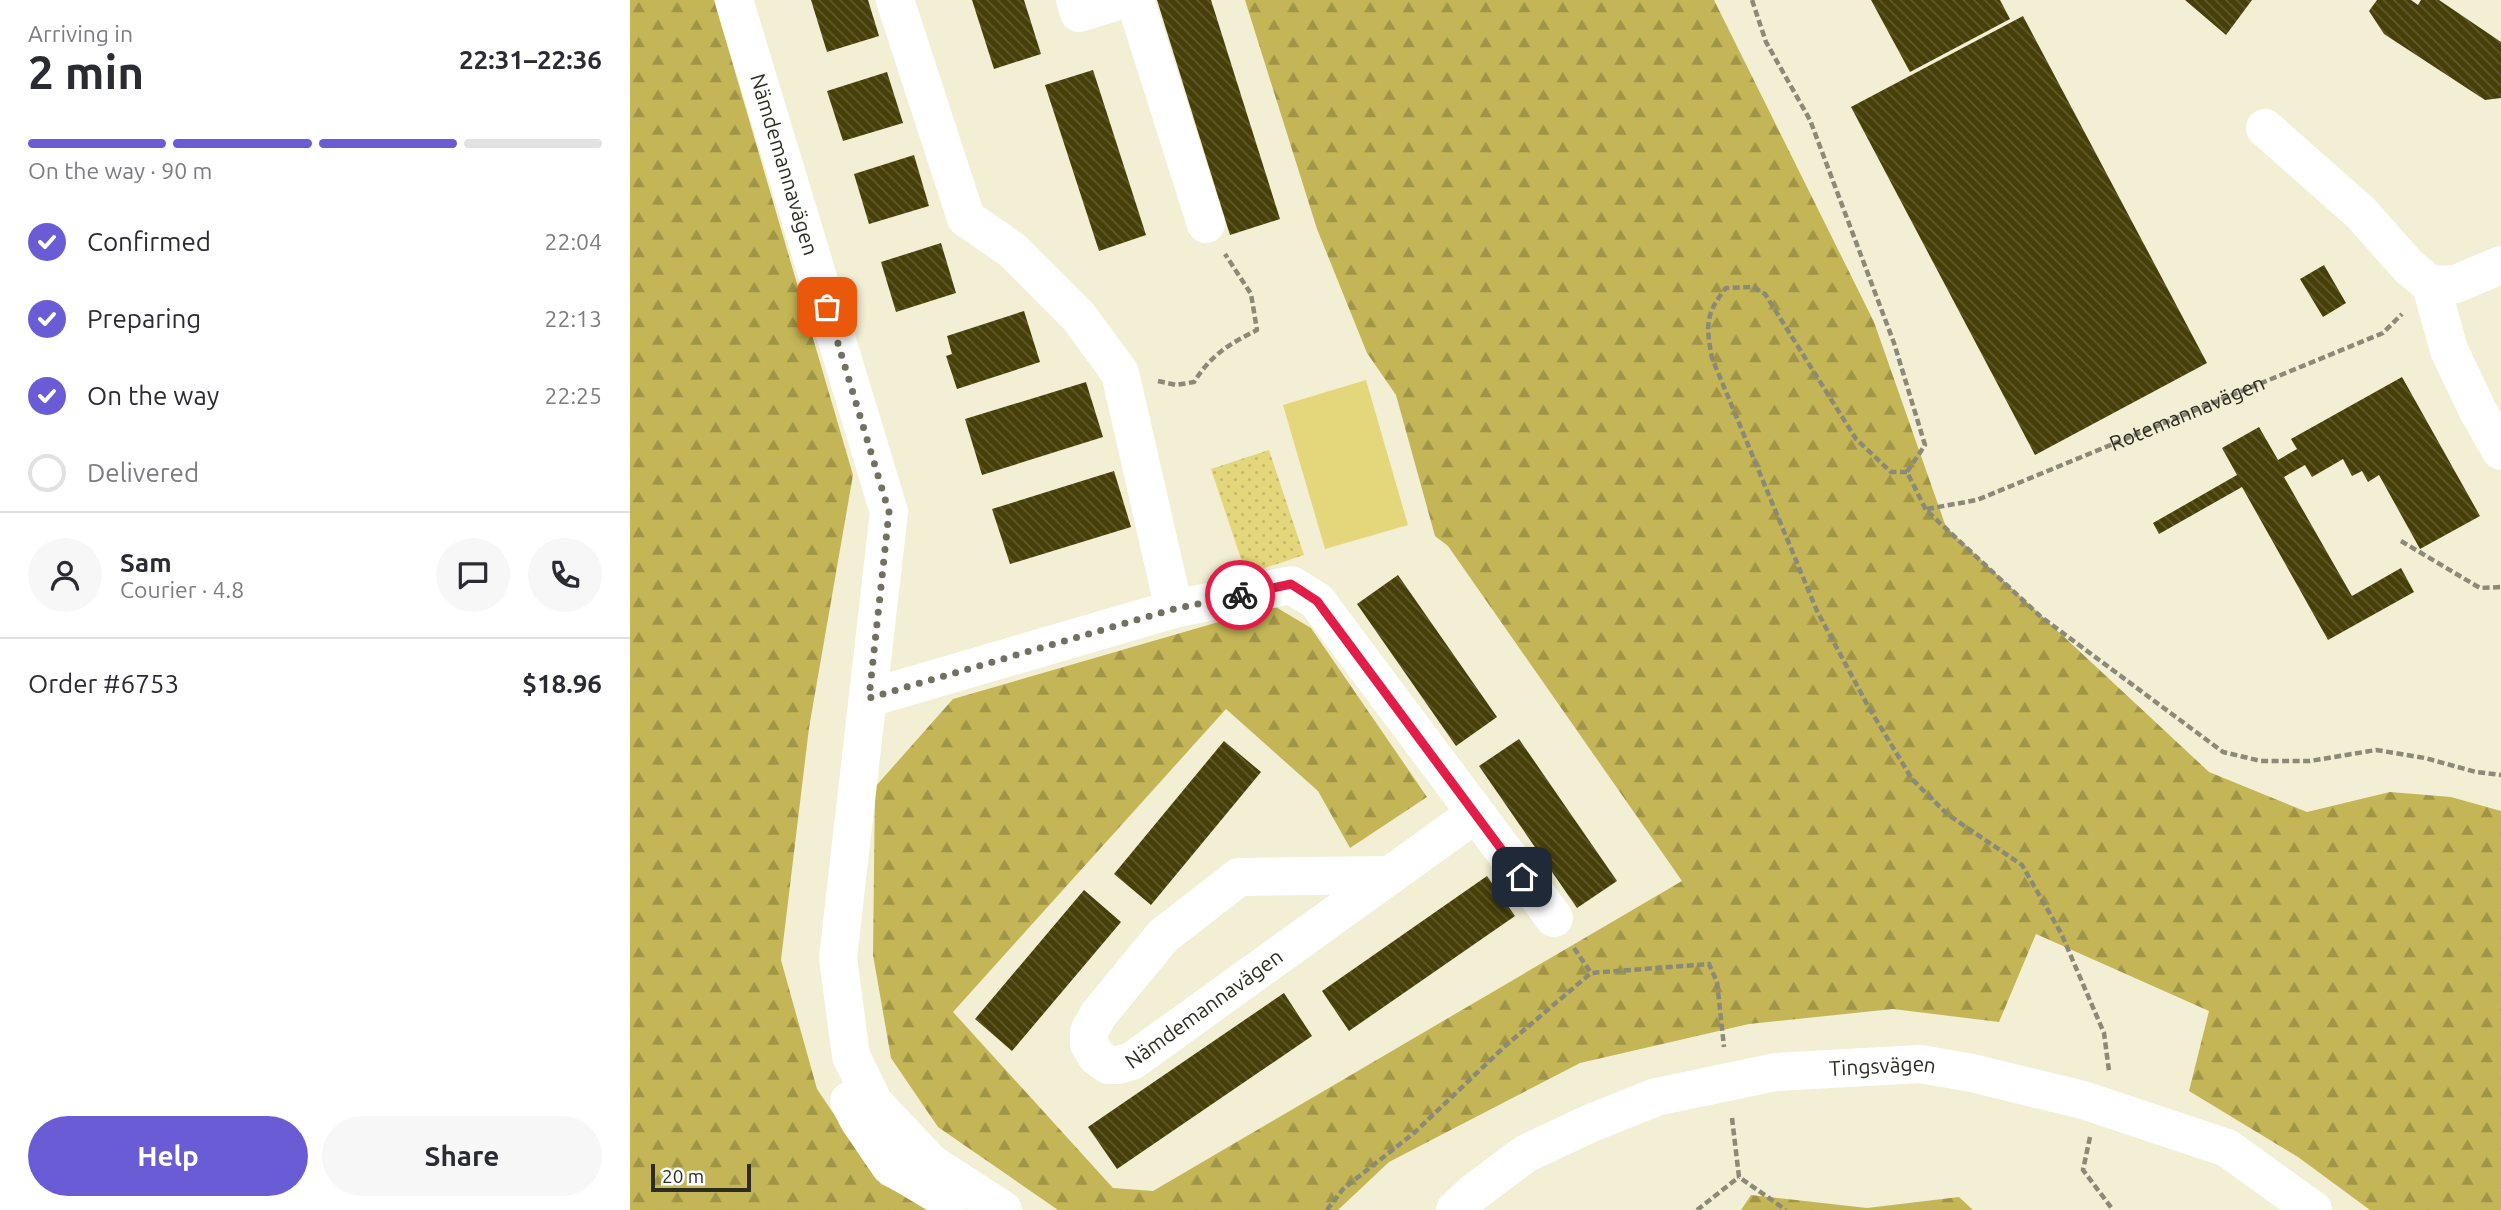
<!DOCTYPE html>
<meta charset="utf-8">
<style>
:root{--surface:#fff;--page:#f7f7f7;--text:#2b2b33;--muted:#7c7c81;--line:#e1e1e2;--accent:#695cd5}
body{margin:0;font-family:Ubuntu,sans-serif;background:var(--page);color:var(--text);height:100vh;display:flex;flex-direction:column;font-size:26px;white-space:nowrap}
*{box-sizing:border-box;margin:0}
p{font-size:23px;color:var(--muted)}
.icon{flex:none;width:38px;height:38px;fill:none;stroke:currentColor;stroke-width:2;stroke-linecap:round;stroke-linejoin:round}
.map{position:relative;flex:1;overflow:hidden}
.drawer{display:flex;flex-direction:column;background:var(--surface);width:630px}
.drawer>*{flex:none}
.scale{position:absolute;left:21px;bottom:18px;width:100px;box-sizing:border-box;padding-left:7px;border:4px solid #2d2c21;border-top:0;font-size:19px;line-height:24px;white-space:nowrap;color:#2d2c21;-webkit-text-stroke:5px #fff;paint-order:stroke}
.pin{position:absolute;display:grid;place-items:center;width:60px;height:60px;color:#fff;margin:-30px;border-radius:14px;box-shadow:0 4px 10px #0006}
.courier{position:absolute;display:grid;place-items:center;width:70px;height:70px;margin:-35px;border:5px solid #e11d48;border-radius:50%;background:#fff;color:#222;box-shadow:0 2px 9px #0007}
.overview em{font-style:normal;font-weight:600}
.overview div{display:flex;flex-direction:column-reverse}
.overview{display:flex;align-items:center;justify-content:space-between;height:119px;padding:0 28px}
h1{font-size:46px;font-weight:600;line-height:52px}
.bar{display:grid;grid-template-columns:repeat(4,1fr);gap:10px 7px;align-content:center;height:84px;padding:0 28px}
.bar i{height:9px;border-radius:5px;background:var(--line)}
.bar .current{background:var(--accent)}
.bar p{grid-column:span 4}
.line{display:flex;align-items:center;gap:18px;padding:0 28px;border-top:2px solid var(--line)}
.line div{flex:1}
.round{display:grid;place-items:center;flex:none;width:74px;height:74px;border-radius:37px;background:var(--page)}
ol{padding:0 28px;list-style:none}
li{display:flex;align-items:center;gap:21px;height:77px}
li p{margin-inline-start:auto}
li .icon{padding:7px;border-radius:50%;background:var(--accent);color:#fff;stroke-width:4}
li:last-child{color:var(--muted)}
li i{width:38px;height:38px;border:4px solid var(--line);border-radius:50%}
.action{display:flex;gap:14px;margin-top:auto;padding:14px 28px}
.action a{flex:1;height:80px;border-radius:42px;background:var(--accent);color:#fff;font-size:28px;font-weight:600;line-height:80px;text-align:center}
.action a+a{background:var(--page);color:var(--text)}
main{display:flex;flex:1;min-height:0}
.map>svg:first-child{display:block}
</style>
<main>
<section class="drawer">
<div class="overview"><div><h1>2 min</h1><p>Arriving in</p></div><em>22:31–22:36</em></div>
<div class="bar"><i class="current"></i><i class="current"></i><i class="current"></i><i></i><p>On the way · 90 m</p></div>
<ol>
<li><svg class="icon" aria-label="check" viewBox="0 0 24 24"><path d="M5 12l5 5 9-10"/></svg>Confirmed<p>22:04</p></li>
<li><svg class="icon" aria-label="check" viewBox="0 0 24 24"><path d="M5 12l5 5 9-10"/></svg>Preparing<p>22:13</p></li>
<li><svg class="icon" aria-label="check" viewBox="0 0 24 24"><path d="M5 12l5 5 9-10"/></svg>On the way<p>22:25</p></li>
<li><i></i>Delivered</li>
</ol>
<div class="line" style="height:126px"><a class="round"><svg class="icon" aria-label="person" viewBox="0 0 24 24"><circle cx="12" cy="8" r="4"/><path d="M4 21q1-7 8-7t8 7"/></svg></a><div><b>Sam</b><p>Courier · 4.8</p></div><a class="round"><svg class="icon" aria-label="chat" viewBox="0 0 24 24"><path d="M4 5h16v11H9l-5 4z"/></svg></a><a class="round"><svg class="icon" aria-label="phone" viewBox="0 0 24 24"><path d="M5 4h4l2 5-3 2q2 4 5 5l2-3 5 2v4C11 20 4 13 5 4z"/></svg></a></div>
<div class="line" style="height:91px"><div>Order #6753</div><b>$18.96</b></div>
<div class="action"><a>Help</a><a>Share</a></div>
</section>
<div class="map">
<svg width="1871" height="1210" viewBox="0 0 1871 1210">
<defs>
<pattern id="forest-firs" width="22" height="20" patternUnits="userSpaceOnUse" patternTransform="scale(1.75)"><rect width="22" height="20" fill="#c4b656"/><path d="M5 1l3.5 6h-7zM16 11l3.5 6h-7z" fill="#a09447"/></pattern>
<pattern id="park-dots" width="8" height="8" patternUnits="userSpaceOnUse" patternTransform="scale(1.75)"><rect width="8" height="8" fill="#e4d77b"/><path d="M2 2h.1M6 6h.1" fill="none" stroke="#c4b96a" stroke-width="1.8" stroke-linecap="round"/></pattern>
<pattern id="building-back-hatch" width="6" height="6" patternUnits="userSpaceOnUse" patternTransform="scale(1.75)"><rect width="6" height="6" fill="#473f08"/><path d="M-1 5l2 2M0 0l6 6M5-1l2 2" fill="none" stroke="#5f592c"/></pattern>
</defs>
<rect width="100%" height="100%" fill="#f2efd4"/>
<!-- forest -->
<g fill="url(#forest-firs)">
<polygon points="0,0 84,0 223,475 179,728 151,960 187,1089 251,1184 305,1210 0,1210"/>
<polygon points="615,0 1084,0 1244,322 1316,527 1579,772 1677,812 1760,792 1821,797 1871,811 1871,1210 1740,1210 1668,1157 1559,1091 1579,1011 1406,934 1369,1022 1263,1009 1119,1024 950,1063 759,1162 708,1210 428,1210 308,1127 261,1058 243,955 245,787 323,699 644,606 681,628 797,797 720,848 688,791 596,709 323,1012 483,1188 523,1191 1052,881 818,546 805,536 766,395 737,353 687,229"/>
<polygon points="1121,1195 1237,1208 1329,1197 1343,1210 1111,1210"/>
</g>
<!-- park -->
<polygon fill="url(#park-dots)" points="639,450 674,555 616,574 581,469"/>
<!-- pitch -->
<polygon fill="#e4d77b" points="736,380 778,525 695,549 653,405"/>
<!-- building -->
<g fill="url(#building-back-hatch)">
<polygon points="181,0 238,0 249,36 197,52"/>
<polygon points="342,0 394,0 411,54 364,69"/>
<polygon points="527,0 581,0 650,219 600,235"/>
<polygon points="1241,0 1370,0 1380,19 1280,72"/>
<polygon points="1555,0 1622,0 1596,35"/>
<polygon points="1747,0 1781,0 1788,5 1791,0 1809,0 1871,42 1871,98 1855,100 1754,34 1739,11"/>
<polygon points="1393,16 1577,363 1405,455 1221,107"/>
<polygon points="463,70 516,235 469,251 415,85"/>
<polygon points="257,72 273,123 213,141 197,91"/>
<polygon points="284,155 299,206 239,224 224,174"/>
<polygon points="311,243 326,293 266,312 251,262"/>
<polygon points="1694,265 1716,303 1693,317 1670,279"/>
<polygon points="394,311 410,362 327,389 316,356 322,354 317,336"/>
<polygon points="1772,377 1850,516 1790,549 1749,475 1738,482 1732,471 1722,476 1713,459 1682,477 1675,465 1654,477 1722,596 1771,568 1784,592 1698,640 1612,487 1529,534 1523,523 1607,475 1592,448 1629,427 1648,460 1667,449 1661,439"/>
<polygon points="456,382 473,437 352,475 335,419"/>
<polygon points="484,471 501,527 380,564 362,509"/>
<polygon points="768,575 867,717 826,746 727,604"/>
<polygon points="889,739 987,881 947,908 849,766"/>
<polygon points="594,741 631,772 521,905 484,874"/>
<polygon points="857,876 885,916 719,1031 692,991"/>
<polygon points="454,890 491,922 382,1051 345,1019"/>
<polygon points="654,993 682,1036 487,1169 458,1127"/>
</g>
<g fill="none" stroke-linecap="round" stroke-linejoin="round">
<!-- path -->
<g stroke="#8b8977" stroke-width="4.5" stroke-dasharray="7 3.5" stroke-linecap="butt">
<polyline points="1122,0 1136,42 1180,120 1264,343 1295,445 1277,472 1296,510 1410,616 1593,752 1631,761 1680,761 1746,750 1795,758 1846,772 1871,775"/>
<path d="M 528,381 L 546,385 L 564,382 C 581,355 599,344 627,330 L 621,294 L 595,254"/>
<path d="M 1277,472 L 1261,472 L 1226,439 L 1135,294 L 1123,287 L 1096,288 C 1075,314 1076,326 1082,358 L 1187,611 L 1238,706 L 1282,779 L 1317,814 L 1392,865 L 1431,933 L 1474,1033 L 1479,1071"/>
<path id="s1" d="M 1297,509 L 1347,500 L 1753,333 L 1772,314"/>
<polyline points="1771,541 1850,588 1871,587"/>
<polyline points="944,948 961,973"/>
<polyline points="1102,1118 1109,1177 1156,1210"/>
<polyline points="1460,1137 1453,1170 1483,1210"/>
<polyline points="697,1210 713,1189 784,1133 874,1047 961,973 1079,964 1087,982 1094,1047"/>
<polyline points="1067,1210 1109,1177"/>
</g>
<!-- minor -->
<g stroke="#fff" stroke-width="38">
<path id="s2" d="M 104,0 L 259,512 L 208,958 L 221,1056 L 244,1103 L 302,1164 L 373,1210"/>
<polyline points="265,0 336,218 382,250 449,317 490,373 544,609"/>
<polyline points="445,0 449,13 491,0"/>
<polyline points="505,0 576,224"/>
<polyline points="1635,128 1731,213 1779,267 1801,285 1819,350 1848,411 1871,451"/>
<polyline points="1801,285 1826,284 1871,265"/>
<polyline points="239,698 544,609 661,585 687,601 924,918"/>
<path id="s3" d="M 759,875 L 609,877 L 533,936 L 468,1015 L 459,1032 L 459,1044 L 467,1057 L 478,1065 L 488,1065 L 502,1061 L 845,814"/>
<polyline points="219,1101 228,1119 260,1166 319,1201"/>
<path id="s4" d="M 825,1210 L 843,1193 L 895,1154 L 961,1123 L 1026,1097 L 1146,1072 L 1290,1064 L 1342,1073 L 1453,1100 L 1597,1148 L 1683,1210"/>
</g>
</g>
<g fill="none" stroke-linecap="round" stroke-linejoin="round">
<!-- done -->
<polyline stroke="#727060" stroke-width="7" stroke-dasharray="0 12.6" points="197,307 259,512 239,698 544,609 610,595"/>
<!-- route -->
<polyline stroke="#e11d48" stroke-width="9" points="610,595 661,584 687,601 892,877"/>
</g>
<g text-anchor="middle" stroke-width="7" stroke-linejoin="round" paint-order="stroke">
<!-- street labels -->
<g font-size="21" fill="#2d2c21" stroke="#fff">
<text dy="7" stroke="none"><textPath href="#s2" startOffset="172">Nämdemannavägen</textPath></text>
<text dy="7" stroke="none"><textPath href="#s1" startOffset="278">Rotemannavägen</textPath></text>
<text dy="7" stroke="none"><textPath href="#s3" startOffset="522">Nämdemannavägen</textPath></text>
<text dy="7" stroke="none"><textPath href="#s4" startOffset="462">Tingsvägen</textPath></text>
</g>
</g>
</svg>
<div class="scale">20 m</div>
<div class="pin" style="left:197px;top:307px;background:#ea580c"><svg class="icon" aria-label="bag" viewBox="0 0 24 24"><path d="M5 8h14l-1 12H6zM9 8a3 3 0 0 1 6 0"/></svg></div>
<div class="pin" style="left:892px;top:877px;background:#1f2937"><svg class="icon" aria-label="home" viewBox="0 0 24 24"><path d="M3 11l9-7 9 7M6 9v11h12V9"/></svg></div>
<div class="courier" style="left:610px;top:595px"><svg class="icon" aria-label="bike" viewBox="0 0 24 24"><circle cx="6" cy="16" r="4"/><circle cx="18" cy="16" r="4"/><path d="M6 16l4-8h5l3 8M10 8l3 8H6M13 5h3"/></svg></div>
</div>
</main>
